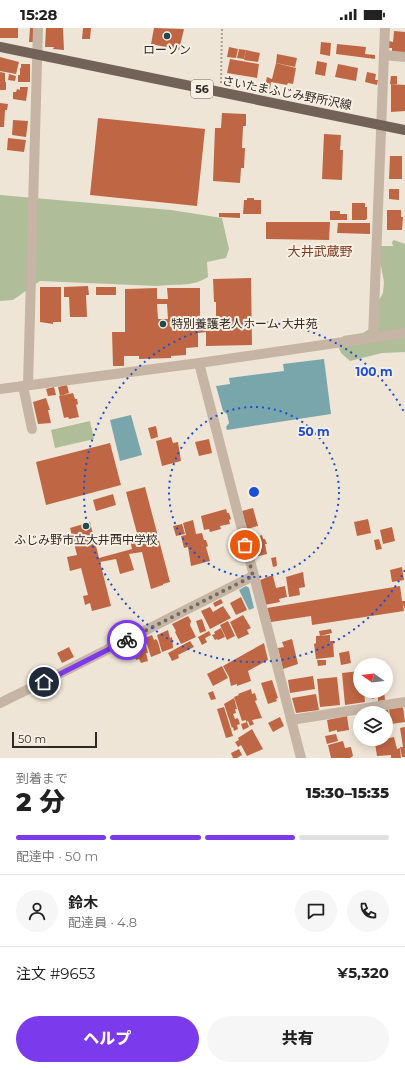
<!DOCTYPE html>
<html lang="ja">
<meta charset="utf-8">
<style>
:root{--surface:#fff;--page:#f6f6f6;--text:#222;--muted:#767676;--line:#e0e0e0;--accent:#7c3aed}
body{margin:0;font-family:Montserrat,"Noto Sans JP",sans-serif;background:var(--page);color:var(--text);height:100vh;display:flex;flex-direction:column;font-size:15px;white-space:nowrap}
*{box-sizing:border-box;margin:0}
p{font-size:13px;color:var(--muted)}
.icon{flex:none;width:22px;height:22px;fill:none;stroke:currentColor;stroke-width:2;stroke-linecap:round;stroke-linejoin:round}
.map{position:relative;height:730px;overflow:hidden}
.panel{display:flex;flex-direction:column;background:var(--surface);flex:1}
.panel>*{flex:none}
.needle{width:26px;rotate:284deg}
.tools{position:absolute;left:353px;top:630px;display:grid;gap:8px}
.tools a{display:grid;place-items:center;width:40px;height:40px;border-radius:50%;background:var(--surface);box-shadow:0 2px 10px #0003;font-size:20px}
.scale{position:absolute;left:12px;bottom:10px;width:85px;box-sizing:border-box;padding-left:4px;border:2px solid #322a25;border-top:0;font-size:11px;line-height:14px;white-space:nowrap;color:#322a25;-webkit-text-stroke:3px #f7efe3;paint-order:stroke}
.pin{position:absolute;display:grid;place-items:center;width:34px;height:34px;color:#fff;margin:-17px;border:2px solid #fff;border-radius:50%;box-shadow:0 1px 4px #0007}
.courier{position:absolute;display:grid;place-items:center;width:40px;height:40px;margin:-20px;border:3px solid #7c3aed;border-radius:50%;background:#fff;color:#222;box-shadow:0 1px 5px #0007}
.head em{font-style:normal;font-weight:800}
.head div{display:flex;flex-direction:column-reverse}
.head{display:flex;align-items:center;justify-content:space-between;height:68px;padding:0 16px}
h1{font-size:26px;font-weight:800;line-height:30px}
.bar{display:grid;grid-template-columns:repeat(4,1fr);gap:6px 4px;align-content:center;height:48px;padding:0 16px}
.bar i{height:5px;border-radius:3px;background:var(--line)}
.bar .active{background:var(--accent)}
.bar p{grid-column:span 4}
.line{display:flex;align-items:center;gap:10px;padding:0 16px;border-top:1px solid var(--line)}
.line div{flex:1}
.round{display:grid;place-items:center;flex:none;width:42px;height:42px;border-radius:21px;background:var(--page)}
.action{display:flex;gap:8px;margin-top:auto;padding:8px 16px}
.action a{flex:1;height:46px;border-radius:24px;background:var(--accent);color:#fff;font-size:16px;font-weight:800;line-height:46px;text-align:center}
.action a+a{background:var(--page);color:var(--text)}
.status{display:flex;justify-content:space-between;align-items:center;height:28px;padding:0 20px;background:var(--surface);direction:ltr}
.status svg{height:11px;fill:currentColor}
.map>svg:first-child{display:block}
</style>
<div class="status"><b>15:28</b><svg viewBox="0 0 49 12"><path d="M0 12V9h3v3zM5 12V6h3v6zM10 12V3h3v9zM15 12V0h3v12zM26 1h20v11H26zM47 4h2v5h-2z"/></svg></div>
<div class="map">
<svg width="405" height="730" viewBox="0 0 405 730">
<rect width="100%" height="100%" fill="#efe5d7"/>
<!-- green -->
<g fill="#afbd98">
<path d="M 0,167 L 171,182 L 222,190 L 229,221 L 226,230 L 207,234 L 208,249 C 189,260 178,255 158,258 L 40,253 L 13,272 L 0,273 Z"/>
<polygon points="394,212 405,216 405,324 382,325 350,333 341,325 339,320 343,308 363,305 377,296 378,274 383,265 384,254 380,233 381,218 393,218 392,214"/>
<polygon points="90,393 94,411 55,420 51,402"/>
</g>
<!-- water -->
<g fill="#78a6aa">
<polygon points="324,331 331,386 227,402 226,399 229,395 227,386 223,383 216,358 230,356 229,350 284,343 283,336"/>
<polygon points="131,387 142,427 120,433 110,392"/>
<polygon points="246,558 249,560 254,580 249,582 239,562"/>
</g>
<!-- building -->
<g fill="#bf6745" fill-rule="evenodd">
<rect x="0" y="0" width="18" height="10"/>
<polygon points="30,0 35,0 34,14 29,14"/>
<polygon points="46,0 63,0 64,22 53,21 54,19 45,19"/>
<polygon points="83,0 91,0 90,11 82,11"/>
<polygon points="154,0 184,1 179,22 151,16"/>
<polygon points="394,3 405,4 405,25 392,23 392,20 388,20 389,13 393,14"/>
<polygon points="321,14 331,15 330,28 320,26"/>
<polygon points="337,16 366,19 365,26 375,27 375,31 336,26"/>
<polygon points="229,19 238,21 236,30 227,29"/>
<polygon points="239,21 246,22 244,31 237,30"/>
<polygon points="246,22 260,25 258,34 244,32"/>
<polygon points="277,26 297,30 295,39 276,35"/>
<polygon points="0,29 19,34 16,46 0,43"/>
<polygon points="230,31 259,36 257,50 227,45"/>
<polygon points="317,33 327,35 325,48 315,46"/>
<polygon points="276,35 296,40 293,56 288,55 287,57 271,54 270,61 264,60 267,49 272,51"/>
<polygon points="21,36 30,36 30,54 18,54 18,47 20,47 20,40 21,40"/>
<polygon points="338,36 358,40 356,53 335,49"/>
<polygon points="0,44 5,45 5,54 6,54 6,62 0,62"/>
<polygon points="367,44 376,46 375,52 378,52 377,57 365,54"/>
<polygon points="9,46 16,48 15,53 8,52"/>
<polygon points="391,48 397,48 397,56 390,56"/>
<polygon points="391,56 405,57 405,83 391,84"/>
<polygon points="20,59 28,59 26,73 13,71 13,64 16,64 17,61 20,62"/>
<polygon points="0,75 8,76 7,82 5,82 4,99 0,99"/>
<polygon points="222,85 246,86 246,98 243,98 242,120 245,120 244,140 241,140 240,155 213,153 215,100 221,100"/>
<polygon points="98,90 205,101 197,178 90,167"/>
<polygon points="13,92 28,93 26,109 12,107"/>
<polygon points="324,106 341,107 340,122 343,122 342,152 322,151"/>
<polygon points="8,110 26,112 24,124 7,122"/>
<polygon points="390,128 402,128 402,151 389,151"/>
<polygon points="389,161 399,161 399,172 389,171"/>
<polygon points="247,170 254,170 254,172 261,172 261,186 243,186 244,172 247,172"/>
<polygon points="352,175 365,175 365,179 367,179 367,191 366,191 366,192 352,192"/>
<polygon points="387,182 401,182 401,189 403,189 402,202 387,202"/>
<polygon points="330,183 340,183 340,186 347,186 347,192 330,192"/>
<polygon points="219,185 240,185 240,190 219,189"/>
<polygon points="266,194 330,194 329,212 266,211"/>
<polygon points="338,195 370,195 370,206 337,205"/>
<path d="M 251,250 L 252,317 L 206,318 L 206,304 L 198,305 L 198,319 L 186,320 L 186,327 L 171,328 L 171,330 L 139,331 L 139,328 L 124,328 L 124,338 L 113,338 L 112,304 L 125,304 L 125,261 L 157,260 L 157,271 L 168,271 L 167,260 L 200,260 L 200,300 L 206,300 L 206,299 L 216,299 L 216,274 L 214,274 L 213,251 ZM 157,276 L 167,276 L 168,291 L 158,291 Z"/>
<polygon points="88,258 89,267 86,267 87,289 70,289 69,269 64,269 64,259"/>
<polygon points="40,259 61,259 61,294 53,294 53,296 40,294"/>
<rect x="96" y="259" width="20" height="8"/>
<polygon points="67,357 69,365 60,368 58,359"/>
<polygon points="54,359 56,367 48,368 46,361"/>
<polygon points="73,365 75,371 77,371 78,376 76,377 79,389 69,391 68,389 64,390 59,368"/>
<polygon points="46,370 50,382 48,382 51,395 38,396 33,374"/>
<polygon points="156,398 158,409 151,411 148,400"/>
<polygon points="171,409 173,415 178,414 181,433 162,438 156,413"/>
<polygon points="209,411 212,425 199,428 195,414"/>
<polygon points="110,415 121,457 46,477 36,434"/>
<polygon points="145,459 170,554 163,556 163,557 151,561 142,524 129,526 134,542 120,546 116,531 100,534 111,578 92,583 90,575 85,577 83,568 88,567 81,540 70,543 67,529 77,527 70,500 90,494 99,530 132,521 130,511 138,509 126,464"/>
<polygon points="113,466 116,477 96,483 93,472"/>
<polygon points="253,480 258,498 247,501 242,483"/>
<polygon points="226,481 227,485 229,485 231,491 229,492 230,496 220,498 221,501 210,504 209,501 204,502 201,488"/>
<polygon points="368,491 371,505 357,508 354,494"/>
<polygon points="193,492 196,506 202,505 204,512 206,512 208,518 206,519 210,533 191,538 188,519 184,520 181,508 186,507 183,495"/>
<polygon points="182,496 185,506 176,508 173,498"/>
<polygon points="392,499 395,513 383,516 380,502"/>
<polygon points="262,507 263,511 265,511 267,516 265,516 267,526 255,529 250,511"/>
<polygon points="379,511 382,521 376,522 374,512"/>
<polygon points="276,529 277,538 273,539 271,530"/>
<polygon points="402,539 404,552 392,554 390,542"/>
<polygon points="303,544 305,559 299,560 300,567 289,569 286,549"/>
<polygon points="270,548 273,548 276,560 285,558 287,569 279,571 280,574 265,577 260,552"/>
<polygon points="400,558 402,573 405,573 405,581 403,576 404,583 312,597 311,588 271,594 267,580"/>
<polygon points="241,569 247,582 236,587 230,575"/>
<polygon points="221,571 223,575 215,579 213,575"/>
<polygon points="223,578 231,590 210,601 201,583 210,579 213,584"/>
<polygon points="243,587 251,600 247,602 249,606 238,611 230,594"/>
<polygon points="188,588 191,593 190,597 196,609 181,616 175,604 176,603 172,596"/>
<polygon points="202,591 206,603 200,605 196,593"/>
<polygon points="228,593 235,608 227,612 220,597"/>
<polygon points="221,600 225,609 218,612 217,611 215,612 212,607 215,606 214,604"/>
<polygon points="331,601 332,605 320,608 319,603"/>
<polygon points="168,602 170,610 172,609 173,620 162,624 157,607"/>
<polygon points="209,603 211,607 205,610 207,614 202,617 198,609"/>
<polygon points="152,607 154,612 156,611 158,614 161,625 151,629 145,610"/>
<polygon points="330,607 330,613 333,613 334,629 316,631 314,616 316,615 316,608"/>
<polygon points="292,611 298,636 283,641 278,620 284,619 282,614"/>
<polygon points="141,612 142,615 145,614 148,625 146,625 148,633 141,635 139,631 136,632 131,615"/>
<polygon points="190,613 194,619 178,627 179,630 172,633 168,625"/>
<polygon points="264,615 268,632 248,643 251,653 237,658 237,656 231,658 229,649 223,638"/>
<polygon points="69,619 74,629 62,635 57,625"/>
<polygon points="349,623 351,635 341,637 339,625"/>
<polygon points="317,632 326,632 326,637 318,638"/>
<polygon points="222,638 228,650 213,658 207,646"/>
<polygon points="360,643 360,663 364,663 365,674 345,677 342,645"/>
<polygon points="313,648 315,661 290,665 288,652"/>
<polygon points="337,649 340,677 320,679 317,651"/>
<polygon points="272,652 278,670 276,671 277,673 268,676 261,655"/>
<polygon points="251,661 252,666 255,665 257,672 255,673 262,690 252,692 254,696 250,698 248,693 246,694 246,692 242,693 234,669 239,667 238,666"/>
<polygon points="213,663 216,671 211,672 208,665"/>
<polygon points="365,663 384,663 385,672 378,673 378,669 372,671 372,670 370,670 370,666 366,666"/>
<polygon points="316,666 319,682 296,685 292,670"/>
<polygon points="234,670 237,681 235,681 236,685 233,686 235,691 238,690 240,696 237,697 238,701 234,703 233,699 232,700 224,676"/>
<polygon points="224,679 233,708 226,710 217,681"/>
<polygon points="403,679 405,694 391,696 389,681"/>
<polygon points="388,681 391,699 386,700 386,685 383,685 382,682"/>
<polygon points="347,688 349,702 337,704 337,702 329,704 327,692"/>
<polygon points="280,689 284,698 273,704 268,695"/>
<polygon points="247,694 249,699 243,702 241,696"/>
<polygon points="405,699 405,729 402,729 400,719 403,719 400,700"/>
<polygon points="252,701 263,721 247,728 241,717 238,719 235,714 239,712 238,710"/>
<polygon points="386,704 389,710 394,709 397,721 400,720 401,730 391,730 391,727 377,728 375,715 372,715 371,711 386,711"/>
<polygon points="336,706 338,713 327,716 325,708"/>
<polygon points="343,713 345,720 351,719 353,728 350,730 331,730 328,717"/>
<polygon points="239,721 242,727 237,730 233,730 231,725"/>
</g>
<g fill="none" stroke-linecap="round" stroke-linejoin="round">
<!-- path -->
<polyline stroke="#b19f8f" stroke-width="2" stroke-dasharray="2 2" stroke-linecap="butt" points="221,55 222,0"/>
<!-- minor -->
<g stroke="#c6b5a4" stroke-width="10">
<polyline points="384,27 405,29"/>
<polyline points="373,310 385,0"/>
<polyline points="199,335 301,730"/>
<polyline points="28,357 38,0"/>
<polyline points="23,358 32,401"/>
<polyline points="0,361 199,335 405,305"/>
<polyline points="0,675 55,648 253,548"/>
<polyline points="291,692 405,674"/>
</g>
<!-- major -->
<polyline stroke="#736257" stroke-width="10" points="0,19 405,102"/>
</g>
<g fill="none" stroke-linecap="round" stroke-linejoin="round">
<!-- done -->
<polyline stroke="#746b63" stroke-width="4" stroke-dasharray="0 7.2" points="127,612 253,548 245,517"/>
<!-- route -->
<polyline stroke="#7c3aed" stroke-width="5" points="44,654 127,612"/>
</g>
<!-- distance rings -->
<g fill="none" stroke="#1d4ed8" stroke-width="2" stroke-dasharray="2 4">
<circle cx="254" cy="464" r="85"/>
<path d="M405 542A170 170 0 1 1 405 386"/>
</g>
<!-- markers -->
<g fill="#1e4b50" stroke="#f7efe3" stroke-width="1.5">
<circle cx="167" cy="8" r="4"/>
<circle cx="163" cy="296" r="4"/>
<circle cx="86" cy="498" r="4"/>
</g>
<g text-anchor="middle" stroke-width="4" stroke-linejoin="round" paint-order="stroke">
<!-- shield labels -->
<rect fill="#f7efe3" stroke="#6d655e" stroke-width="1" x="191" y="52" width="22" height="18" rx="3"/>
<g font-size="11" font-weight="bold" fill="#322a25">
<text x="202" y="65">56</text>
</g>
<!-- poi labels -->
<g font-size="12" fill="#322a25" stroke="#f7efe3">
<text x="167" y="26">ローソン</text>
<text x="171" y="300" text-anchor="start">特別養護老人ホーム 大井苑</text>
<text x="86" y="516">ふじみ野市立大井西中学校</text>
</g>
<!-- street labels -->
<g font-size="12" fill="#322a25" stroke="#f7efe3">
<text transform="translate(287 65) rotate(11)" y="4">さいたまふじみ野所沢線</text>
</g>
<!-- neighbourhood labels -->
<g font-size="13" fill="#7c3c23" stroke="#f7efe3">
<text x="320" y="228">大井武蔵野</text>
</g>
</g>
<circle cx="254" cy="464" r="6" fill="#1d4ed8" stroke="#f7efe3" stroke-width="2"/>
<g font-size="12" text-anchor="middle" font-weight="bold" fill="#1d4ed8" stroke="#f7efe3" stroke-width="4" stroke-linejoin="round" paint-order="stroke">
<text x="374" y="348">100 m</text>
<text x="314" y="408">50 m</text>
</g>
</svg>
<div class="tools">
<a><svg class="needle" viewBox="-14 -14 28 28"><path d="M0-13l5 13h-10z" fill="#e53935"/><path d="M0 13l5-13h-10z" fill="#767676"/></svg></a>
<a><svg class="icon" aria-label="layers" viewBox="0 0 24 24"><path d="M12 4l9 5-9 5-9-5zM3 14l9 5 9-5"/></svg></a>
</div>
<div class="scale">50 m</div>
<div class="pin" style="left:245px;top:517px;background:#ea580c"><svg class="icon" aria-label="bag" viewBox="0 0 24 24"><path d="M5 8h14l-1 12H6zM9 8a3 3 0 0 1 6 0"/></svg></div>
<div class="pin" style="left:44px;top:654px;background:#1f2937"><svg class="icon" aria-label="home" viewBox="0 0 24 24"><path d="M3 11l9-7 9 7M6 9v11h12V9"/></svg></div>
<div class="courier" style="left:127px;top:612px"><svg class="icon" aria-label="bike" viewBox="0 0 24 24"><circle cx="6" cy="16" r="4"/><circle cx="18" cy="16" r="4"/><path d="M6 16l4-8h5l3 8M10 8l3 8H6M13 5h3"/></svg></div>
</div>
<section class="panel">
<div class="head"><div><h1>2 分</h1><p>到着まで</p></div><em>15:30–15:35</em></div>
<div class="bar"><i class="active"></i><i class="active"></i><i class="active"></i><i></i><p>配達中 · 50 m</p></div>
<div class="line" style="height:72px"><a class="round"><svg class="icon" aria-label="person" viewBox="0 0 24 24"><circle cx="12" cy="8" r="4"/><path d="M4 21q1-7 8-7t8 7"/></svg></a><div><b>鈴木</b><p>配達員 · 4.8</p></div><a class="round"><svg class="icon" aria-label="chat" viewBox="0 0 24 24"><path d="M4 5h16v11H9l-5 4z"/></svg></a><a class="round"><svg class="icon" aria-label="phone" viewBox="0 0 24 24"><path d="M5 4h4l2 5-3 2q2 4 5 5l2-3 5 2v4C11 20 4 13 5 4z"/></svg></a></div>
<div class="line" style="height:52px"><div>注文 #9653</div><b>¥5,320</b></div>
<div class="action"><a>ヘルプ</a><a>共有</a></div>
</section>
